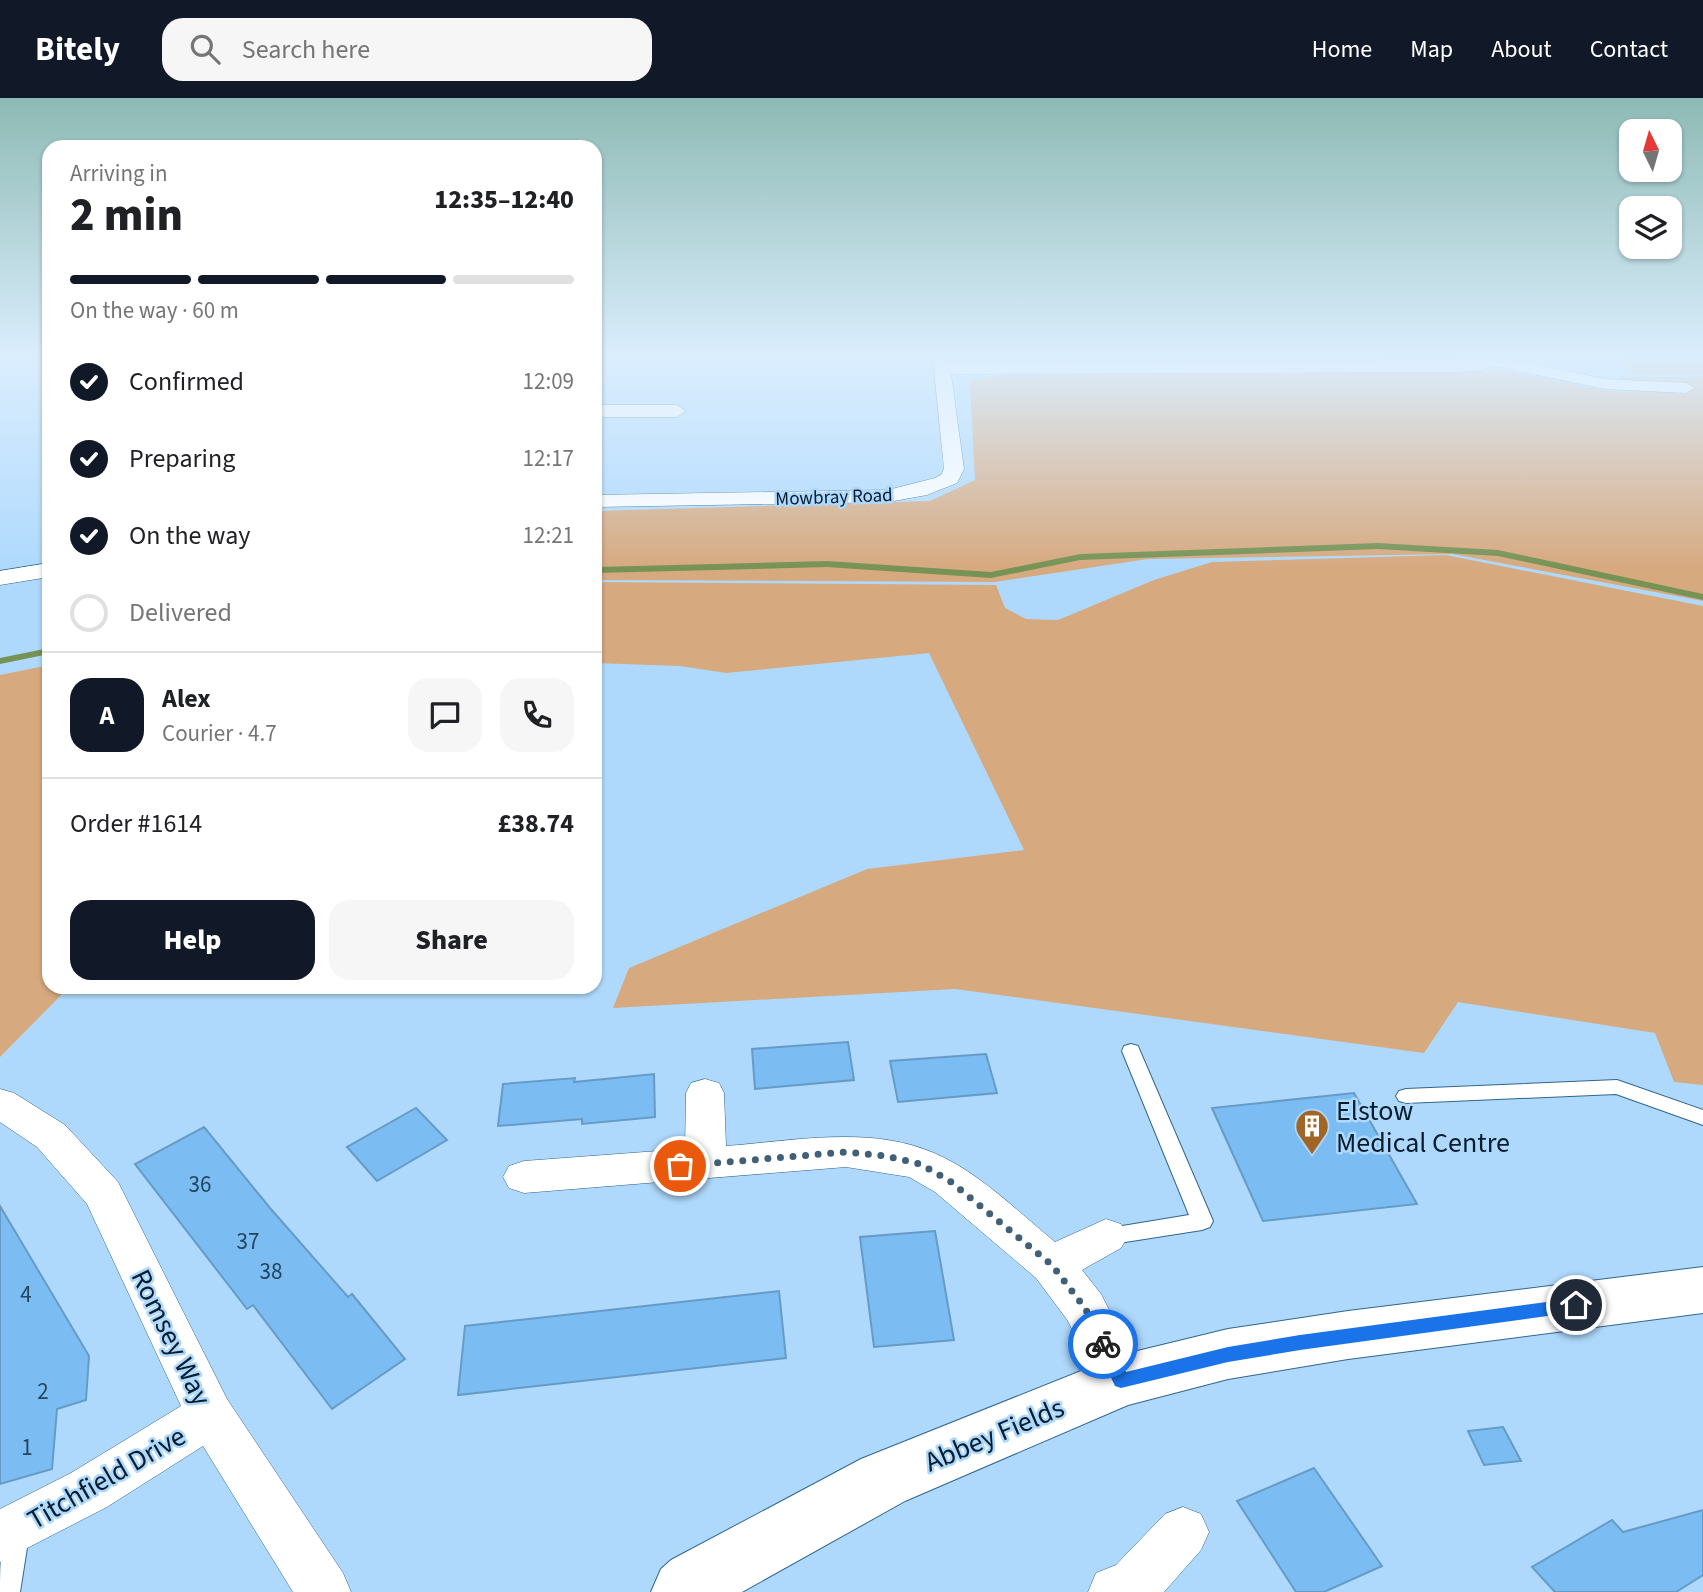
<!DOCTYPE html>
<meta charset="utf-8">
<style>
:root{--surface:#fff;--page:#f6f6f6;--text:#202124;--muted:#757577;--line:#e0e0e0;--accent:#111827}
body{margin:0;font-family:"Source Sans 3",sans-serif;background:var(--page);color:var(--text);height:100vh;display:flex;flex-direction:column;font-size:26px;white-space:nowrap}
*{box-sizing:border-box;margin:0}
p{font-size:23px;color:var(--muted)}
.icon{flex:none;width:38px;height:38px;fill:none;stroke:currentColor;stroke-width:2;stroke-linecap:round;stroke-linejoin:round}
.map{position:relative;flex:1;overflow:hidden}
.side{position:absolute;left:42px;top:42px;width:560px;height:854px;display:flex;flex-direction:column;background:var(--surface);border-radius:21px;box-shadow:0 2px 5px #0004}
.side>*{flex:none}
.needle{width:46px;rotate:355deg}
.controls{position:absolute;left:1619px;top:21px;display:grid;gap:14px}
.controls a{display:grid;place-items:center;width:63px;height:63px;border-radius:14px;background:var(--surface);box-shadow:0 2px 5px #0004;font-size:35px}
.pin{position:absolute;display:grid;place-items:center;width:60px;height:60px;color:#fff;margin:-30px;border:4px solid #fff;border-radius:50%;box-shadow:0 2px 7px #0007}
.courier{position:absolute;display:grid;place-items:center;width:70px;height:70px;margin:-35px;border:5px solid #1a73e8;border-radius:50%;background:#fff;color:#222;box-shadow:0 2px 9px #0007}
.overview em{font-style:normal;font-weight:800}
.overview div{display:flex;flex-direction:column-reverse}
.overview{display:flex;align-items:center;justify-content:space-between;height:119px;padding:0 28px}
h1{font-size:46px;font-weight:800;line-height:52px}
.bar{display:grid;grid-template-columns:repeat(4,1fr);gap:10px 7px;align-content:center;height:84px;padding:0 28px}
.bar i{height:9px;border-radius:5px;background:var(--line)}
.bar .current{background:var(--accent)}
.bar p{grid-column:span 4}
.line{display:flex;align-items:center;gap:18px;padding:0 28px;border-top:2px solid var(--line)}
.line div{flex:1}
.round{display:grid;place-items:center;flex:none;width:74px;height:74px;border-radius:21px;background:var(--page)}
ol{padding:0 28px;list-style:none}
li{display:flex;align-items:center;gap:21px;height:77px}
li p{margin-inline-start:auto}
li .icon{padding:7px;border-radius:50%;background:var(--accent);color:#fff;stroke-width:4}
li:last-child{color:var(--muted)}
li i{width:38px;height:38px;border:4px solid var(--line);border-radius:50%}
.action{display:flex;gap:14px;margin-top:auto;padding:14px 28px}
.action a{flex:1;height:80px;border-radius:21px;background:var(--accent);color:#fff;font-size:28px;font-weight:800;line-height:80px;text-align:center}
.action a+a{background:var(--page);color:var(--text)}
header{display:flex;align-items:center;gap:42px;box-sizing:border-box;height:98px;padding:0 35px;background:var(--accent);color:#fff}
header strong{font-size:33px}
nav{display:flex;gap:38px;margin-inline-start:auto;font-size:24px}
.search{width:490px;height:63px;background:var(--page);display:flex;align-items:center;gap:18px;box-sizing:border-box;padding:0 24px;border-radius:21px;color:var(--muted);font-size:26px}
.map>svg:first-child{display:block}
</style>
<header>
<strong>Bitely</strong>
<div class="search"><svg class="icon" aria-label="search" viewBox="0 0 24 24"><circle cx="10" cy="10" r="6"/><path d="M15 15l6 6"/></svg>Search here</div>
<nav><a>Home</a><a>Map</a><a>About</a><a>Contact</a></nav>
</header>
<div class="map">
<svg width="1703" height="1494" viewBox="0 0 1703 1494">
<rect width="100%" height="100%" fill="#aed9fd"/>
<!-- green -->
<g fill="#d7a97f">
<polygon points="1616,261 1703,261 1703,276 1636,276"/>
<polygon points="1503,272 1607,293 1634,294 1620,279 1703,279 1703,503 1452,456 1148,461 995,484 595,482 595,413 930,403 975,382 970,284 997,277"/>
<polygon points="1446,457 1703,508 1703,987 1674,984 1655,935 1458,904 1424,955 955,891 613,910 629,870 867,771 1024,752 929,555 726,575 680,568 595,565 595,484 996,487 1005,510 1026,521 1058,522 1154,482 1212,464"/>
<polygon points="49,567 49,889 69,889 0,959 0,577"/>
</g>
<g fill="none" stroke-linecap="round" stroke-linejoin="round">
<!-- stream -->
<g fill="#769254" fill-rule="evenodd">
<polygon points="1378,445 1498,452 1703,496 1703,502 1498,458 1378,451 1080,462 991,480 827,469 595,475 595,469 827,463 991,474 1080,456"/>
<polygon points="49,550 49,556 0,566 0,560"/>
</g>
</g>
<!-- building -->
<g fill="#7bbdf2" stroke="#669bc6" stroke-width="2">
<polygon points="848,944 854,982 755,991 752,951"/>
<polygon points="986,956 997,995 898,1004 890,963"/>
<polygon points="654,976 655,1019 582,1026 582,1021 498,1028 503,986 575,980 574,984"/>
<polygon points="1354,995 1417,1106 1263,1123 1212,1010"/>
<polygon points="416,1010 447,1042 377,1083 347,1049"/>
<polygon points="204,1029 270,1110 348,1199 352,1196 405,1261 332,1311 253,1207 247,1211 135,1066"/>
<polygon points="0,1108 89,1258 86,1302 57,1311 52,1371 0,1386"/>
<polygon points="935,1133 954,1242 874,1249 860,1139"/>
<polygon points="779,1193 786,1260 458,1297 465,1228"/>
<polygon points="1503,1329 1521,1363 1484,1367 1468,1333"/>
<polygon points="1314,1370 1382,1468 1324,1494 1296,1494 1237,1403"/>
<polygon points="1703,1412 1703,1477 1676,1494 1555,1494 1532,1469 1612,1422 1623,1434"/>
</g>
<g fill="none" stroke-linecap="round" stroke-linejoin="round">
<!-- lane casing -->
<g stroke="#31668d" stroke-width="2">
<g id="lane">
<polygon points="1131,946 1138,948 1140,953 1213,1123 1210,1129 1202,1132 1106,1147 1098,1144 1095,1138 1098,1132 1189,1117 1122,953 1124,948"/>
<polygon points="1617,982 1703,1012 1703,1027 1616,996 1406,1005 1399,1003 1396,998 1399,993 1406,991"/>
<path d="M 16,1424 L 25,1428 L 29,1437 L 20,1494 L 0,1494 C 0,1472 0,1449 7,1428 Z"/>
</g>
</g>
<!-- street casing -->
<g stroke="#31668d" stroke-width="1">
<g id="street">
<polygon points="933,261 949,261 950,266 1510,261 1605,281 1686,285 1695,290 1686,295 1605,291 1493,268 1478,273 1456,274 951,276 964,371 957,385 927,397 888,404 595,409 595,397 888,392 935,380 941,377 944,371"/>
<polygon points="595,307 677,307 686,313 677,319 595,319"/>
<polygon points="49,465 49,479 0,487 0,473"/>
<path d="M 705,981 L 719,985 L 724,995 L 726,1048 C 793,1043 870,1027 934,1055 C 979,1074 1018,1114 1055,1144 L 1106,1121 L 1121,1126 L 1128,1138 L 1121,1150 L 1082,1172 L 1101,1196 L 1145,1283 L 1138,1298 L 1121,1304 L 1104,1298 L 1068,1223 L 1036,1180 L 935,1094 L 909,1079 L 846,1069 L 524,1095 L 509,1090 L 503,1079 L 509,1068 L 524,1063 L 685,1051 L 686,995 L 691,985 Z"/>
<polygon points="0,991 14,995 65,1027 118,1084 227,1301 343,1475 351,1494 293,1494 203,1348 107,1409 0,1464 0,1411 71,1375 181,1308 87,1106 37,1049 0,1024"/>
<polygon points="1183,1409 1201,1416 1209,1434 1201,1452 1164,1494 1088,1494 1096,1475 1116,1467 1165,1416"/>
</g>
</g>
<!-- secondary casing -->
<g stroke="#31668d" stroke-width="2">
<polygon id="secondary" points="1703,1169 1703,1215 1348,1261 1228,1281 1128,1307 905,1403 742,1494 651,1494 661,1471 671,1462 861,1361 1121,1257 1228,1231 1348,1213"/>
</g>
<!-- lane -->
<use href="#lane" fill="#fff" fill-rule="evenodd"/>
<!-- street -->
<use href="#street" fill="#fff" fill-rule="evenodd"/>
<!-- secondary -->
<use href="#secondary" fill="#fff" fill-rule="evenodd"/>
</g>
<!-- sky -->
<linearGradient id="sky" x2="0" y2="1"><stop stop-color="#8dbab4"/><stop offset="0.55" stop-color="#dbeefe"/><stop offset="1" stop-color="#dbeefe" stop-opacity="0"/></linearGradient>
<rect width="1703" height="471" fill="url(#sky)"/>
<!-- route -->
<polygon fill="#1a73e8" points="1576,1200 1582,1202 1584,1207 1582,1212 1576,1214 1300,1252 1228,1264 1121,1290 1115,1288 1095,1246 1097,1241 1103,1239 1109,1241 1126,1274 1228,1249 1300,1237"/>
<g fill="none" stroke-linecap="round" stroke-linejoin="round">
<!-- done -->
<polyline stroke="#415f76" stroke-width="7" stroke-dasharray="0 12.6" points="680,1068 846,1054 886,1058 920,1066 950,1083 1052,1167 1085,1210 1103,1246"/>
</g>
<!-- icons -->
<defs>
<g id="building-pin" transform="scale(1.75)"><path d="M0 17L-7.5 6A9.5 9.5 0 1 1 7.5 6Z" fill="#a16627" stroke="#aed9fd"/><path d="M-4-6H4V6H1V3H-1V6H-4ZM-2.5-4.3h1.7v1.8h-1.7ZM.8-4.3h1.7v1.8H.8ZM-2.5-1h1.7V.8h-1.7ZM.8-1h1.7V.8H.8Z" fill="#fff"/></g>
</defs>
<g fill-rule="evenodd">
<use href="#building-pin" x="1312" y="1028"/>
</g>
<g text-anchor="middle" stroke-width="5" stroke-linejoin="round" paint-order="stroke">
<!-- far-street labels -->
<g font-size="19" fill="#071d2d" stroke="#aed9fd">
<text transform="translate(834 398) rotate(-2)" y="7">Mowbray Road</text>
</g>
<!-- near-number labels -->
<g font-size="23" fill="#24455e">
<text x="200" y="1094">36</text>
<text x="248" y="1151">37</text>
<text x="271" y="1181">38</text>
<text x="26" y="1204">4</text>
<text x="43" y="1301">2</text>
<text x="27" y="1357">1</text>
</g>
<!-- near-poi labels -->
<g font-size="28" fill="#071d2d" stroke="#aed9fd" text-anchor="start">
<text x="1336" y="1022">Elstow<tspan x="1336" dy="32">Medical Centre</tspan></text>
</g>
<!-- near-street labels -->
<g font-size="28" fill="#071d2d" stroke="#aed9fd">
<text transform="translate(172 1239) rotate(64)" y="10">Romsey Way</text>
<text transform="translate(994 1336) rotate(-23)" y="10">Abbey Fields</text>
<text transform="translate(106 1379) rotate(-30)" y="10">Titchfield Drive</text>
</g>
</g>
</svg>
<div class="controls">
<a><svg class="needle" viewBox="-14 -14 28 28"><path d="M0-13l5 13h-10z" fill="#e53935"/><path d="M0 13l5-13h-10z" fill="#757577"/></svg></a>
<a><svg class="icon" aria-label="layers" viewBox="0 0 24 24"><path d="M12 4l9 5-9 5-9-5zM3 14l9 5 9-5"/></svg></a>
</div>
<div class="pin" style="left:680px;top:1068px;background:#ea580c"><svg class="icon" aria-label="bag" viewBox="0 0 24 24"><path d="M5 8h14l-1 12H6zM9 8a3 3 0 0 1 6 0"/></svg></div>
<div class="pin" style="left:1576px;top:1207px;background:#1f2937"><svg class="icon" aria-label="home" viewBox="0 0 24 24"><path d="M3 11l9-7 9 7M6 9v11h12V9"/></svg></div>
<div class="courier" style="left:1103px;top:1246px"><svg class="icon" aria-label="bike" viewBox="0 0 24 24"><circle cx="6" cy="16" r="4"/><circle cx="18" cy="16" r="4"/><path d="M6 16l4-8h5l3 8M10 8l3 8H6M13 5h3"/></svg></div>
<section class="side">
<div class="overview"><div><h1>2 min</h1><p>Arriving in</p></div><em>12:35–12:40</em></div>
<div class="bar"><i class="current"></i><i class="current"></i><i class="current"></i><i></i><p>On the way · 60 m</p></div>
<ol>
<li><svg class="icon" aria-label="check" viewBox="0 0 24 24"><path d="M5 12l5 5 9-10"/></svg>Confirmed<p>12:09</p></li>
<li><svg class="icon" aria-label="check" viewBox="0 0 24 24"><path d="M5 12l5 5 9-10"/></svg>Preparing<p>12:17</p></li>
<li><svg class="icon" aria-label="check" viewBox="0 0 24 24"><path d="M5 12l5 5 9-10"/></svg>On the way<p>12:21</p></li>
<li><i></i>Delivered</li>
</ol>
<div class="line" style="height:126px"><b class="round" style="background:var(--accent);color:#fff">A</b><div><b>Alex</b><p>Courier · 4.7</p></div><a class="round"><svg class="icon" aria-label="chat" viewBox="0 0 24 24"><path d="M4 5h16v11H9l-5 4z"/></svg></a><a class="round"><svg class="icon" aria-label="phone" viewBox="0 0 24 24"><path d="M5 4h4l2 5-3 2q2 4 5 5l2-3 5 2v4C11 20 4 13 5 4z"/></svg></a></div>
<div class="line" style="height:91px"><div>Order #1614</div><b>£38.74</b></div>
<div class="action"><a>Help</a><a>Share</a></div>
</section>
</div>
